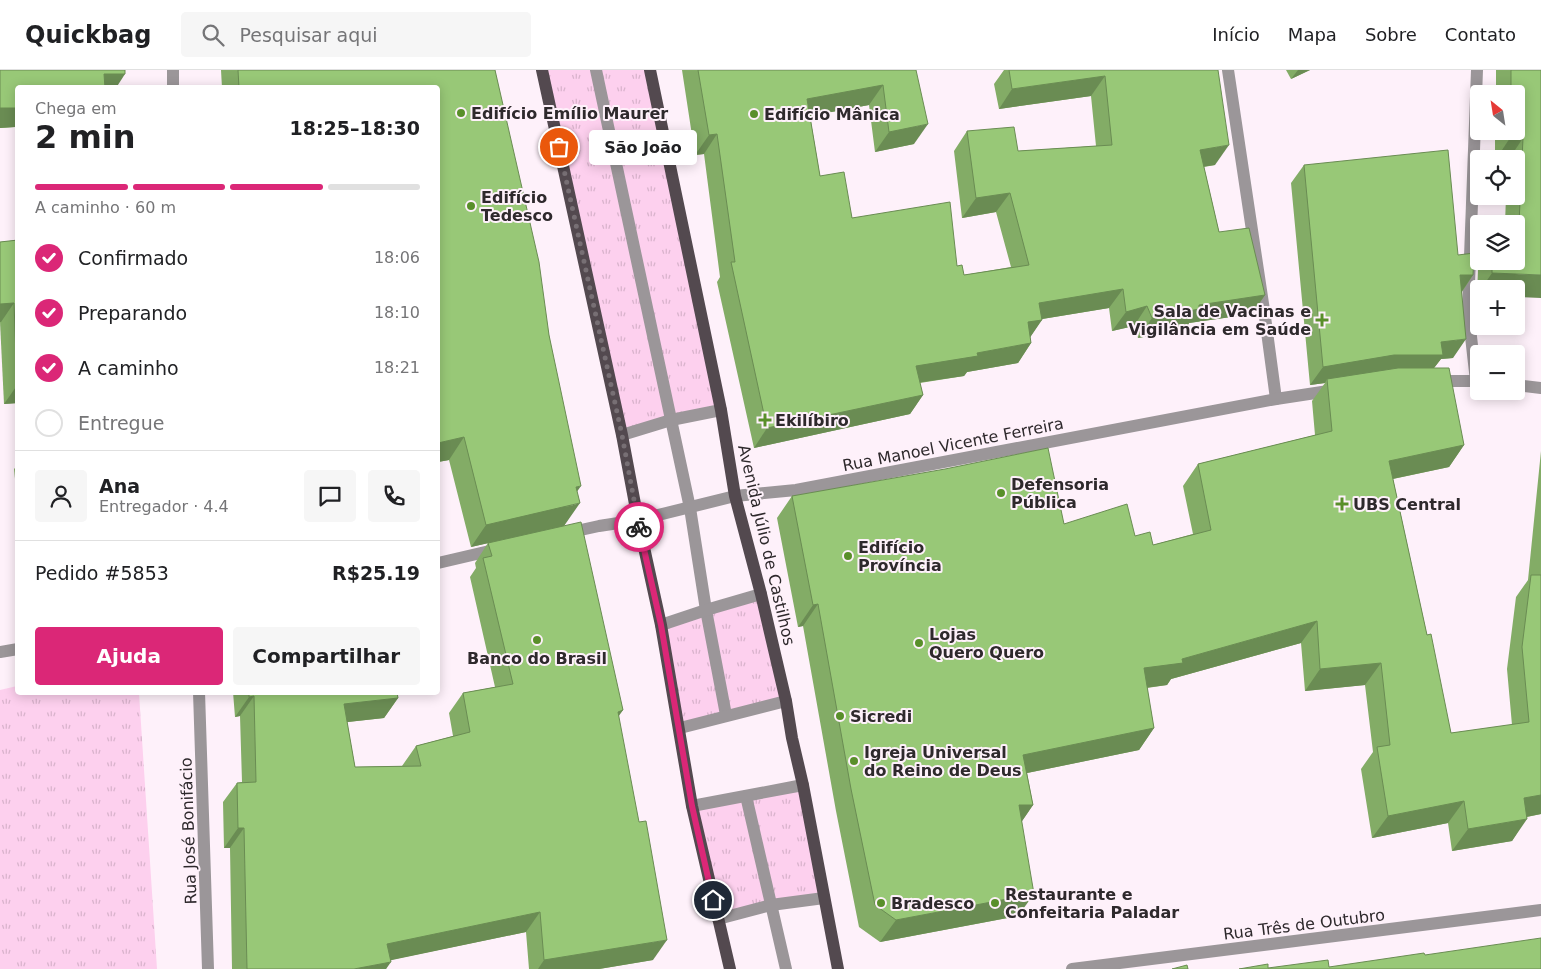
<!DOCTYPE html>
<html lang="pt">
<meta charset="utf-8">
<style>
:root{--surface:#fff;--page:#f6f6f6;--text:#202124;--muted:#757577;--line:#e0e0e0;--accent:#db2777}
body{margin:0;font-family:"DejaVu Sans",sans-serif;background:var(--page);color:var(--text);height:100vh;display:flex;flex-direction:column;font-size:19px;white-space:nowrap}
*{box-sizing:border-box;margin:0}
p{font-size:16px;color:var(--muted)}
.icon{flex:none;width:28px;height:28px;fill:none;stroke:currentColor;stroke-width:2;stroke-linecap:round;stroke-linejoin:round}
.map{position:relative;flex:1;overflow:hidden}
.sheet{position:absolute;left:15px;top:15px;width:425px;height:610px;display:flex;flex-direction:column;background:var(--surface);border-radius:5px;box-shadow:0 2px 12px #0003}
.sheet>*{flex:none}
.needle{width:32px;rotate:330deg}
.fabs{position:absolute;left:1470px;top:15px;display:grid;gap:10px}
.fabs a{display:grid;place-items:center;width:55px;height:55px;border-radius:5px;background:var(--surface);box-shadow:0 2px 12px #0003;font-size:25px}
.pin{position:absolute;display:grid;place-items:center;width:42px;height:42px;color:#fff;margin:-21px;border:2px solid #fff;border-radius:50%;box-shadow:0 1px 5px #0007}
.courier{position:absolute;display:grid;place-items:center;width:50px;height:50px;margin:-25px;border:4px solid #db2777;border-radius:50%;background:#fff;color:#222;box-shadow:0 1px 6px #0007}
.bubble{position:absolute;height:35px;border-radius:5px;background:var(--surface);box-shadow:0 2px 12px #0003;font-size:16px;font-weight:800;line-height:35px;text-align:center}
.head em{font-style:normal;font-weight:800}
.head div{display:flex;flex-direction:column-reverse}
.head{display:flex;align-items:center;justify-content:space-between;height:85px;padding:0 20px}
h1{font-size:32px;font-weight:800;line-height:38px}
.bar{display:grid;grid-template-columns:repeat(4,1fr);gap:8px 5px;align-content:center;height:60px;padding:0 20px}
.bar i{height:6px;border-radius:4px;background:var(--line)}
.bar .on{background:var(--accent)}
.bar p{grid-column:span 4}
.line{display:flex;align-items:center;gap:12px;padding:0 20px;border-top:1px solid var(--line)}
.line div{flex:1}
.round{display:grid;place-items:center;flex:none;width:52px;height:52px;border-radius:5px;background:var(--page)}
ol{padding:0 20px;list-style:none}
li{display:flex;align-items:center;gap:15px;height:55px}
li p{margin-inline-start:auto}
li .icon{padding:5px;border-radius:50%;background:var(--accent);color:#fff;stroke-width:4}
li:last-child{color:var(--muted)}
li i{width:28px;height:28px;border:2px solid var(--line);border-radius:50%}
.primary-button{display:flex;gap:10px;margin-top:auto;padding:10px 20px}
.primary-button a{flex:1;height:58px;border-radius:5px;background:var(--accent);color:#fff;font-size:20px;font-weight:800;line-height:58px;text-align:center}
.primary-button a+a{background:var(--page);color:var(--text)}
header{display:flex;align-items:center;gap:30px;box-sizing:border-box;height:70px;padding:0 25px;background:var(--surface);border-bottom:1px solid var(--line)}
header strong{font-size:24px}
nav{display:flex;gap:28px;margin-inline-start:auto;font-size:18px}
.search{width:350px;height:45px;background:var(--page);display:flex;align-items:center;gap:12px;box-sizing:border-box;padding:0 18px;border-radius:5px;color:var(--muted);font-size:19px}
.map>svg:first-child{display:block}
</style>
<header>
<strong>Quickbag</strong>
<div class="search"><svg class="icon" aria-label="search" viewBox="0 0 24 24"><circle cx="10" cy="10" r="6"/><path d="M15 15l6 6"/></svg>Pesquisar aqui</div>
<nav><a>Início</a><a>Mapa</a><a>Sobre</a><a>Contato</a></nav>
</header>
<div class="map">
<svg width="1541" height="899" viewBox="0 0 1541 899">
<defs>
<pattern id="park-tufts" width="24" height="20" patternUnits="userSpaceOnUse" patternTransform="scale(1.25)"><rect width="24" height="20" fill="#fdd0ee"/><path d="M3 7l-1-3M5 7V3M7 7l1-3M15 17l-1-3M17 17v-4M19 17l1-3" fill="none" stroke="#d9b3cc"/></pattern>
</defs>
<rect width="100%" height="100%" fill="#fef1fa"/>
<!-- park -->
<g fill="url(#park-tufts)">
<polygon points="542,0 650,0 721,340 622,365"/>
<polygon points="761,524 786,631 680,658 661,555"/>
<polygon points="17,616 18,622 139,623 157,899 0,899 0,620"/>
<polygon points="803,715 824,828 718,849 692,736"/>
</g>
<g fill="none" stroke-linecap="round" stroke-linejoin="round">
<!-- minor -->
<g stroke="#9b9699" stroke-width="12">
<polyline points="173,0 173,18"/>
<polyline points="596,0 690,438 706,540 726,645"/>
<polyline points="1228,0 1265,247 1276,329"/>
<polyline points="1435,311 1479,311"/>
<polyline points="1476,311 1468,240 1477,0"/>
<polyline points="1516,315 1541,318"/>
<polyline points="622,365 671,350 721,340"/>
<polyline points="567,463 599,456 638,450 735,426 796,420 1276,329 1335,320"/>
<polyline points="438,493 498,479"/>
<polyline points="661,555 706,540 761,524"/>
<polyline points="0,582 18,579"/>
<polyline points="199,622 208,899"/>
<polyline points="680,658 786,631"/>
<polyline points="746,726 786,899"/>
<polyline points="692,736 803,715"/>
<polyline points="718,849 771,835 824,828"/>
<polyline points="1072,899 1541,840"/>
</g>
<!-- major -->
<g stroke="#53494f" stroke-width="12">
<polyline points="542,0 622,365 638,450 661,555 692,736 730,899"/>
<polyline points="650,0 721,340 735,426 761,524 786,631 792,668 803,715 838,899"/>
</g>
</g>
<!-- wall -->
<g fill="#83ac66">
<polygon points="0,0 18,18 18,89 16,89 15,57 0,58"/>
<polygon points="221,0 495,0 549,265 577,421 564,456 623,640 618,646 653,890 599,899 529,899 526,862 390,890 386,899 232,899 230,778 224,778 223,732 237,713 242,712 240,646 235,647 233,622 397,622 398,628 384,648 347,652 355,697 402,696 416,676 453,666 449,643 463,623 495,617 470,507 476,498 475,493 488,473 471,477 449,390 438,392 438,18 222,18"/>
<polygon points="682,0 916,0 914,74 875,82 869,35 810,46 820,106 852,148 957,196 964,205 1011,197 996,142 962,148 954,81 967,61 1018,81 1096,76 1091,26 999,39 994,14 1004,0 1218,0 1215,95 1204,97 1219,162 1265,225 1252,244 1189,253 1186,259 1138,268 1134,256 1112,261 1109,238 1042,249 1030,267 1031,273 1018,293 967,302 964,306 920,313 923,325 910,344 754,378 717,212 720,207 704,84 695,85"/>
<polygon points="1286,0 1310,0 1291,9"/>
<polygon points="1496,0 1541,0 1516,219 1479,219 1479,225 1477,225 1478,200 1484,191 1516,191 1516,154 1505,154 1506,126 1516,126 1516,89 1495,89 1495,61 1516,61 1516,24 1496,24"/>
<polygon points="1304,95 1458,185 1473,205 1462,222 1453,288 1441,289 1434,298 1464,375 1449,397 1393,409 1427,565 1451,663 1512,655 1507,599 1516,527 1528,510 1541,381 1541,744 1527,747 1512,771 1452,781 1448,753 1372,768 1361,699 1373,682 1365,615 1305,621 1301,573 1171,609 1167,615 1147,618 1154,658 1139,680 1027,703 1033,735 1022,751 1018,846 880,872 859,857 836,741 803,556 798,557 777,448 792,426 1064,454 1135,466 1153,475 1193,464 1183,416 1198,394 1315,365 1312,331 1325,313 1310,315 1291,113"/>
<polygon points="18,170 18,333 4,334 0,252 0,172"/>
<polygon points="18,395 18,438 14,399"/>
</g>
<!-- shaded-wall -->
<g fill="#6a8c53">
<polygon points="1298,0 1310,0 1291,9"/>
<polygon points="104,4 125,4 116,18 95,18"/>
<polygon points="1105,6 1091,26 999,39 1012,19"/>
<polygon points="883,15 869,35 794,49 807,29"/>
<polygon points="0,38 18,38 18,54 15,57 0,58"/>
<polygon points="928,54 914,74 875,82 889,62"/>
<polygon points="717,64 704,84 695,85 709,65"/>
<polygon points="1510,68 1523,68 1509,89 1496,89"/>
<polygon points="1229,75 1215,95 1186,99 1200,80"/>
<polygon points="1010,123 996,142 962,148 976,128"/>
<polygon points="1492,203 1541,205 1541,228 1516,227 1516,219 1481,219"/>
<polygon points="1460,205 1473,205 1460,224"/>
<polygon points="1123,219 1109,238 1030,251 1042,250 1029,269 1028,252 1039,233"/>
<polygon points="1265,225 1252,244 1189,253 1186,259 1138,268 1152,248 1199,235"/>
<polygon points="14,233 1,252 0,252 0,234"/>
<polygon points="1147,236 1134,256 1112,261 1126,242"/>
<polygon points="1466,269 1453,288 1441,289 1430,303 1327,309 1325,313 1310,315 1323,297 1441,272"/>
<polygon points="1031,273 1018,293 967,302 964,306 902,315 916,296 977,283"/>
<polygon points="18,314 18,333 4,334"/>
<polygon points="923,325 910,344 754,378 767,358"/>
<polygon points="464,367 449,390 438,392 438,373"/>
<polygon points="1464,375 1449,397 1373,413 1389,391"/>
<polygon points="581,416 566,437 580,433 564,456 471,477 486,455 576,417"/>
<polygon points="818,534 803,556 798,557 813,535"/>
<polygon points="1317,551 1301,573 1171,609 1167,615 1128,620 1144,598 1182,589"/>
<polygon points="1381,593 1365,615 1305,621 1320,599"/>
<polygon points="254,626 240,646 235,647 249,627"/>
<polygon points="398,628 384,648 330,654 344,634"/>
<polygon points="623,640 609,660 618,642"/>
<polygon points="1154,658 1139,680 1008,707 1023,685"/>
<polygon points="1541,725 1541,744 1509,750 1524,728"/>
<polygon points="1464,731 1448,753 1372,768 1388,746"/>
<polygon points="1019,735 1033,735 1018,757"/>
<polygon points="1527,749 1512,771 1452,781 1468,759"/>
<polygon points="238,758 244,758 230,778 224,778"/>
<polygon points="1034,824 1018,846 880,872 896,850"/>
<polygon points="540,842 526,862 373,894 387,874"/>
<polygon points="667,870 653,890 599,899 538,899 544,890"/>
<polygon points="391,892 386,899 354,899"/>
</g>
<!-- building -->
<g fill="#98c877" stroke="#6a8c53">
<polygon points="0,0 125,0 125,4 104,4 105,18 18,18 18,38 0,38"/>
<polygon points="238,0 495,0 539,192 549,265 581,416 576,417 580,433 486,455 464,367 438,373 438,18 239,18"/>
<polygon points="698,0 916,0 928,54 889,62 883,15 807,29 820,106 844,102 852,148 950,132 957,196 962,195 964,205 1029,195 1010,123 976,128 967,61 1014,57 1018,81 1112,75 1105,6 1012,19 1009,0 1218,0 1229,75 1200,80 1219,162 1249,158 1265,225 1199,235 1199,239 1152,248 1147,236 1126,242 1123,219 1039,233 1042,250 1028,252 1031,273 977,283 978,286 916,296 923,325 767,358 731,192 735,192 717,64 709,65"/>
<polygon points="1511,0 1541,0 1541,205 1492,203 1492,191 1516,191 1516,175 1518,175 1523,68 1510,68 1510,61 1516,61 1516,24 1511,24"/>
<polygon points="1448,80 1458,185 1474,183 1473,205 1460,205 1466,269 1441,272 1443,285 1394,285 1323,297 1304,95"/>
<polygon points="18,170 18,314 17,314 14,233 0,234 0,172"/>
<polygon points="1398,298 1449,298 1464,375 1389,391 1427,565 1431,564 1451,663 1529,652 1522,577 1531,505 1541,505 1541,725 1524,728 1527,749 1468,759 1464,731 1388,746 1377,677 1390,675 1381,593 1320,599 1317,551 1182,589 1183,593 1144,598 1154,658 1023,685 1033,735 1019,735 1034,824 896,850 875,835 851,719 818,534 813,535 792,426 945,399 1048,378 1064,454 1127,434 1135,466 1150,462 1153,475 1211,460 1198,394 1332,361 1327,309"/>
<polygon points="581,452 623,640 618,642 639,752 646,751 667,870 544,890 540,842 387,874 391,892 354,899 247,899 244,758 238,758 237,713 256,712 254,626 249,627 249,622 397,622 398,628 344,634 355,697 421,696 416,676 470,662 463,623 513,614 483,488 492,486 488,473"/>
<polygon points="1541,868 1541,899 1239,899 1268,894 1268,898 1328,890 1329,897 1424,883 1425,885"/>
<polygon points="1187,895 1188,899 1172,899"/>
</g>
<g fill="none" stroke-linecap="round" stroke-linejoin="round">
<!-- done -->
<polyline stroke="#776f74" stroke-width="5" stroke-dasharray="0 9" points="559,77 622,365 639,457"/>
<!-- route -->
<polyline stroke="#db2777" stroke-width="6" points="639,457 661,555 692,736 713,830"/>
</g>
<!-- markers -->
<g fill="#598f2a" stroke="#fef1fa" stroke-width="2">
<circle cx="461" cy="43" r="5"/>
<circle cx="754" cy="44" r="5"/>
<circle cx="471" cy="136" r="5"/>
<path d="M1319.5 242.5h5v5h5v5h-5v5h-5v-5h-5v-5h5z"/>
<path d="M762.5 342.5h5v5h5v5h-5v5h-5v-5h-5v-5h5z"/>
<circle cx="1001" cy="423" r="5"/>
<path d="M1339.5 426.5h5v5h5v5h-5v5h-5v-5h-5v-5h5z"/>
<circle cx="848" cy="486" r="5"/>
<circle cx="537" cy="570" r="5"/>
<circle cx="919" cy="573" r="5"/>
<circle cx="840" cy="646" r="5"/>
<circle cx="854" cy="691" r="5"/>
<circle cx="881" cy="833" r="5"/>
<circle cx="995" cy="833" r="5"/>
</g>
<g text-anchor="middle" stroke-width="4" stroke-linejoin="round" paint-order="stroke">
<!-- poi labels -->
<g font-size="16" font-weight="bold" fill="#2e292c" stroke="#fef1fa" text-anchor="start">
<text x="471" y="49">Edifício Emílio Maurer</text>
<text x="764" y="50">Edifício Mânica</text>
<text x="481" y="133">Edifício<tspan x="481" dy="18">Tedesco</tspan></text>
<text x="1311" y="247" text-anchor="end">Sala de Vacinas e<tspan x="1311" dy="18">Vigilância em Saúde</tspan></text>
<text x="775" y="356">Ekilíbiro</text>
<text x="1011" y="420">Defensoria<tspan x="1011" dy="18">Pública</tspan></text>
<text x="1353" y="440">UBS Central</text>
<text x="858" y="483">Edifício<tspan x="858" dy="18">Província</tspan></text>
<text x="929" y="570">Lojas<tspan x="929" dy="18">Quero Quero</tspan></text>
<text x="537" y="594" text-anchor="middle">Banco do Brasil</text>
<text x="850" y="652">Sicredi</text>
<text x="864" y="688">Igreja Universal<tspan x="864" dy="18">do Reino de Deus</tspan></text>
<text x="1005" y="830">Restaurante e<tspan x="1005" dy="18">Confeitaria Paladar</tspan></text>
<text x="891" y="839">Bradesco</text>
</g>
<!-- street labels -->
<g font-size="16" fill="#2e292c" stroke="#fef1fa">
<text transform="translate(953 374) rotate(-11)" y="6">Rua Manoel Vicente Ferreira</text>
<text transform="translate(767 475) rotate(77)" y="6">Avenida Júlio de Castilhos</text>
<text transform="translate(188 761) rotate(-92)" y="6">Rua José Bonifácio</text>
<text transform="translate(1304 854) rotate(-7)" y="6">Rua Três de Outubro</text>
</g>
</g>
</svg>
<div class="fabs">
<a><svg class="needle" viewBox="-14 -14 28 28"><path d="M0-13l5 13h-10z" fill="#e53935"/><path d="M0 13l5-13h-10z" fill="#757577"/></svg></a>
<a><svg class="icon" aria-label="locate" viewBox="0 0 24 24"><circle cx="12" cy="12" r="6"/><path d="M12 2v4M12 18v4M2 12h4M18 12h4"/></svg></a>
<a><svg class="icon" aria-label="layers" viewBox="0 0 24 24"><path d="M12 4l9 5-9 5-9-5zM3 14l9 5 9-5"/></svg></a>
<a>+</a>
<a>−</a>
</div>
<div class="pin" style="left:559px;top:77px;background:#ea580c"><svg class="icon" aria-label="bag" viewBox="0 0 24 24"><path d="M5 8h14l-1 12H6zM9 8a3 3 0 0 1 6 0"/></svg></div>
<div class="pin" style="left:713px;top:830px;background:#1f2937"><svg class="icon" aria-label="home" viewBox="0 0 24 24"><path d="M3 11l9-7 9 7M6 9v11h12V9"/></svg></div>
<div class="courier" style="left:639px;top:457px"><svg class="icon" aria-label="bike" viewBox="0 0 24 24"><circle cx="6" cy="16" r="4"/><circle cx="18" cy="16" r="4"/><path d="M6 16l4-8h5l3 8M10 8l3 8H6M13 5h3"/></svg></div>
<div class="bubble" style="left:589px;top:60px;width:108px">São João</div>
<section class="sheet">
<div class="head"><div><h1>2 min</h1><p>Chega em</p></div><em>18:25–18:30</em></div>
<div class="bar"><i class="on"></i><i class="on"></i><i class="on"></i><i></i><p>A caminho · 60 m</p></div>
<ol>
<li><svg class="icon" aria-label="check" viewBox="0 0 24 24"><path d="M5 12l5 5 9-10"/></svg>Confirmado<p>18:06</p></li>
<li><svg class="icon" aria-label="check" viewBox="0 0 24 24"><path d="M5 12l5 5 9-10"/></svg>Preparando<p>18:10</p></li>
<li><svg class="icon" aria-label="check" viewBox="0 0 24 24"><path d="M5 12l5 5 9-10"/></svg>A caminho<p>18:21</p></li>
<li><i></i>Entregue</li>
</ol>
<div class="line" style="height:90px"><a class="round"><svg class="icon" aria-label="person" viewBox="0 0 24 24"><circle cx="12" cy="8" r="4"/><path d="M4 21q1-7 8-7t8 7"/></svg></a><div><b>Ana</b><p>Entregador · 4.4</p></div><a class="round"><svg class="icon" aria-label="chat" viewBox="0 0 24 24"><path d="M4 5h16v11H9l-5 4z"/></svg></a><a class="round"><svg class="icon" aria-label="phone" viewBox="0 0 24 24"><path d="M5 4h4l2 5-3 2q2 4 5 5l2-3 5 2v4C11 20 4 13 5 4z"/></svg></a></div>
<div class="line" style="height:65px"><div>Pedido #5853</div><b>R$25.19</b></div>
<div class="primary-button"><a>Ajuda</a><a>Compartilhar</a></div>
</section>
</div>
